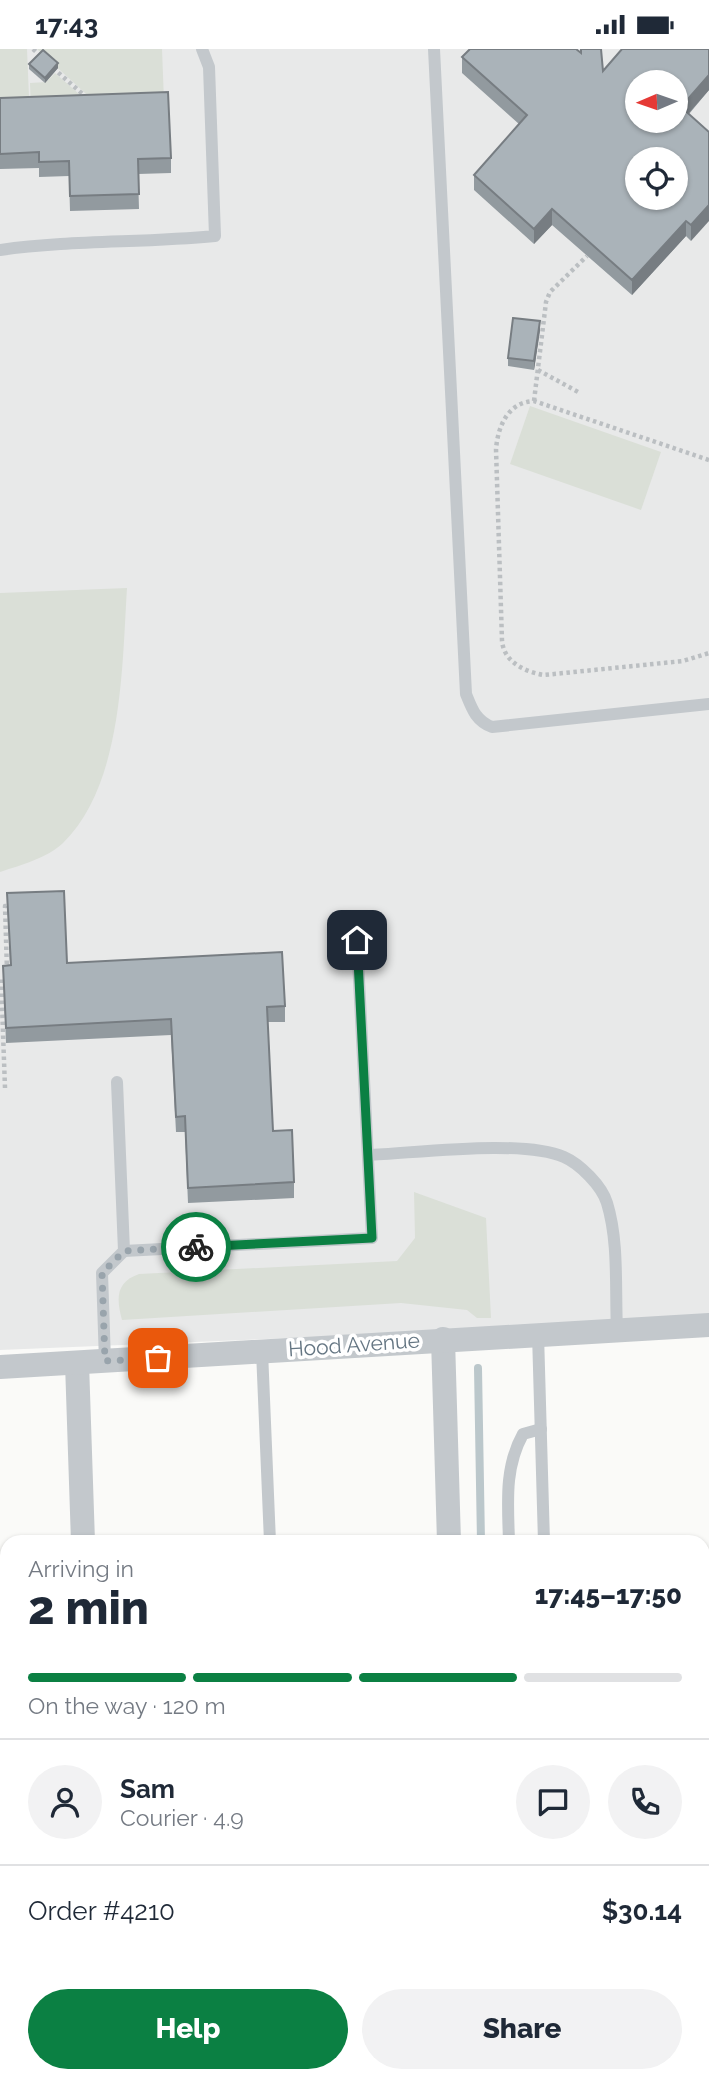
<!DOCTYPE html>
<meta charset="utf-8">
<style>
:root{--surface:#fff;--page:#f2f2f3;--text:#1f2937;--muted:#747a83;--line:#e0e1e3;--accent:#0b8043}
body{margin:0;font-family:Raleway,sans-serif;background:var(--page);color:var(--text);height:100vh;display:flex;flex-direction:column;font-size:26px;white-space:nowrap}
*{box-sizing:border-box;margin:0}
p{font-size:23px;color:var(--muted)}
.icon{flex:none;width:38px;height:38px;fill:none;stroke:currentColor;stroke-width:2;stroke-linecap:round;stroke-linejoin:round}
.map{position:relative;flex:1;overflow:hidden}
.panel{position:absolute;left:0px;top:1486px;width:710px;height:548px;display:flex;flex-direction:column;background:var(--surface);border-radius:21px 21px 0 0;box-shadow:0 2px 5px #0004}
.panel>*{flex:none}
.needle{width:46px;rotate:268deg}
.fabs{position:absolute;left:625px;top:21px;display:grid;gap:14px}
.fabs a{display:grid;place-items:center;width:63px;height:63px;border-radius:50%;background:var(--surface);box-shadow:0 2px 5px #0004;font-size:35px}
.pin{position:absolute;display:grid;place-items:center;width:60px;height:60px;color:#fff;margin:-30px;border-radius:14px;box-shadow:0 4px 10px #0006}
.courier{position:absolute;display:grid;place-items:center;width:70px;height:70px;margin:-35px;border:5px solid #0b8043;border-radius:50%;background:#fff;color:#222;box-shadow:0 2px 9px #0007}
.headline em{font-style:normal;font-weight:800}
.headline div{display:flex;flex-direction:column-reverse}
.headline{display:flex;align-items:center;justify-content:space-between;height:119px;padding:0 28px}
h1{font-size:46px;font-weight:800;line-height:52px}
.bar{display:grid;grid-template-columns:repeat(4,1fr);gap:10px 7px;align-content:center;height:84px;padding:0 28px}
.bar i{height:9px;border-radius:5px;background:var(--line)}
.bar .active{background:var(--accent)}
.bar p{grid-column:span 4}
.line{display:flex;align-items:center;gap:18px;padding:0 28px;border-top:2px solid var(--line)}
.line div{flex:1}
.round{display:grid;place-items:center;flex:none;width:74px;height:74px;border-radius:37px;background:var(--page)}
.button{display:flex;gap:14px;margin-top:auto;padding:14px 28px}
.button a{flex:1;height:80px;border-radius:42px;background:var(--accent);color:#fff;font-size:28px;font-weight:800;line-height:80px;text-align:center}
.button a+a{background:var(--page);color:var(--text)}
.status{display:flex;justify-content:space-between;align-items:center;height:49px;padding:0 35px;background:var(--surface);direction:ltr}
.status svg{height:19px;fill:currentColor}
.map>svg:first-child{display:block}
</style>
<div class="status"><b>17:43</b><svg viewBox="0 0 49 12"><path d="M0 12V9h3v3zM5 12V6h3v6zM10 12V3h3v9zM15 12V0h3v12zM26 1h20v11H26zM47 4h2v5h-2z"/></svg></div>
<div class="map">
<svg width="709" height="2033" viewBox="0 0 709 2033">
<rect width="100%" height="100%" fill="#fafaf8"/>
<!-- built -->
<path fill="#e8e9e9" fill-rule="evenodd" d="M 0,0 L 709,0 L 709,1272 L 0,1301 ZM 637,33 L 676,33 L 676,72 L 637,72 ZM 637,110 L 676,110 L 676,149 L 637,149 Z"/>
<!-- grass -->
<g fill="#dadfd7">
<polygon points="0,0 27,0 29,48 0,49"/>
<polygon points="37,0 162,0 164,52 97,55"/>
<polygon points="55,24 94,58 31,61 30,34 46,33"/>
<polygon points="530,357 661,403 641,461 510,415"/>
<path d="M 127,539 C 122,618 123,735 63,794 C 47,809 21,816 0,823 L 0,544 Z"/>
<path d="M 414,1143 L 486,1169 L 491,1269 L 477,1269 L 467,1261 L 401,1254 L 122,1271 C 116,1249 116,1233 139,1225 L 397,1212 L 415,1189 Z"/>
</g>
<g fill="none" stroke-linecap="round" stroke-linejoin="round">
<!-- stream -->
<g stroke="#bbc7cb" stroke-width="8">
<polyline points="478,1319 481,1493"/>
<polyline points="491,2026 491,2033"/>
</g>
<!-- path -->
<g stroke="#bbbfc2" stroke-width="4.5" stroke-dasharray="3.5 3.5" stroke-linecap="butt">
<polyline points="33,0 42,8"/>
<polyline points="53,19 86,48"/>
<polyline points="538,321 580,344"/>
<polyline points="534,352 546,253 550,243 587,207"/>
<path d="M 709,411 L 534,352 C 508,353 498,377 496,400 L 502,592 C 504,613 525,623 544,626 L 683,612 L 709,604"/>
<polyline points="7,922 5,857 11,857"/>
<polyline points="5,1039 1,929 6,929"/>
<polyline points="704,1585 709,1585"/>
</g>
<!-- service -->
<g stroke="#c3c8cc" stroke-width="12">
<path d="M 434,0 L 466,645 C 472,660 476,672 492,678 L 709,655"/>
<path d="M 0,201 C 71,191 143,194 215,187 L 209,18 L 202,0"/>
<path d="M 368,1106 C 417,1104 522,1090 564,1108 C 580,1115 602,1137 607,1154 C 619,1193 615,1240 617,1281"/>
<polyline points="124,1202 372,1189 357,891"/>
<polyline points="538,1285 544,1493"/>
<polyline points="262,1302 270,1493"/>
<polyline points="105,1312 102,1224 124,1202 117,1033"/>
<path d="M 509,1493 C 508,1455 504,1419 523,1385 L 541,1380"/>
<polyline points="704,1915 709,1909"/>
<polyline points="704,1951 709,1948"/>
<polyline points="704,2022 709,2019"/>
<polyline points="558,2026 562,2033"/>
<polyline points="682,2033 694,2026"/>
</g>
<!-- minor -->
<g stroke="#c3c8cc" stroke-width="24">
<polyline points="443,1290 449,1493"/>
<polyline points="77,1314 83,1493"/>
<polyline points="0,1318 709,1276"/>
<polyline points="0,1986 7,1985"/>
<polyline points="101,2026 101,2033"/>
</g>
</g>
<!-- wall -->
<g fill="#929a9f">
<polygon points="580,0 601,0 603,22 709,41 689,65 709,83 691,192 686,187 632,246 552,176 534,195 474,141 474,126 519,75 462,24 462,8 580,4"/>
<polygon points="29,15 58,19 45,34 29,20"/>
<polygon points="0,49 171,109 171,124 138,125 139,160 70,162 69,127 39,128 39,119 0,120"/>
<polygon points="540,281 534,321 508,317 508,309"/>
<polygon points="7,844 67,914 285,957 285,973 268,973 273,1082 294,1133 294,1149 188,1154 185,1083 176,1083 171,986 6,994 3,917 10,916"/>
<polygon points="704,1589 709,1590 709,1681 704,1681"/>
<polygon points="704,1734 709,1734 709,1823 704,1818"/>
</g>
<!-- shaded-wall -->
<g fill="#777d82">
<polygon points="58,14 58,19 45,34 45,29"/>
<polygon points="709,26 709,41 681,73 681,58"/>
<polygon points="709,156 709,172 691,192 691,176"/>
<polygon points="552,160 552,176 534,195 534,180"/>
<polygon points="686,172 686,187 632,246 632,231"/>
<polygon points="540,272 540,281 534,321 534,312"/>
</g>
<!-- building -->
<g fill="#aab3b9" stroke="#777d82" stroke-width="2" fill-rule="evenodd">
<path d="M 470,0 L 576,0 L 581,4 L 581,0 L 601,0 L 603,22 L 622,0 L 709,0 L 709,26 L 681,58 L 709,83 L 709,156 L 691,176 L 686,172 L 632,231 L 552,160 L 534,180 L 474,126 L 527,66 L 462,8 ZM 637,33 L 676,33 L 676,72 L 637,72 ZM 637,110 L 676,110 L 676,149 L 637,149 Z"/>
<polygon points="43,1 58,14 45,29 29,15"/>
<polygon points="168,43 171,109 138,110 139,145 70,147 69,112 39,113 39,103 0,105 0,49"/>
<polygon points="513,269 540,272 534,312 508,309"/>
<polygon points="64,842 67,914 282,903 285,957 267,958 273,1082 292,1081 294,1133 188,1139 185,1067 176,1068 171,970 6,979 3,917 11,916 7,844"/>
<polygon points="706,1587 709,1590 709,1666 704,1666 704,1589"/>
<polygon points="704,1734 709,1734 709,1808 704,1803"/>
<polygon points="167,2026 210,2026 211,2033 168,2033"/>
<polygon points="384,2026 423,2026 424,2033 384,2033"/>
</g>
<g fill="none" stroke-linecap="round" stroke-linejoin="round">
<!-- done -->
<polyline stroke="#99a4ac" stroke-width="7" stroke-dasharray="0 12.6" points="158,1309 105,1312 102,1224 124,1202 196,1198"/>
<!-- route -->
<polyline stroke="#0b8043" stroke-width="9" points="196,1198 372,1189 357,891"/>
</g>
<g text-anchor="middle" stroke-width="7" stroke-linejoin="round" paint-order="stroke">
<!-- street labels -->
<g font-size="21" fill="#657683" stroke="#fff">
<text transform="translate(354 1296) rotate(-4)" y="7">Hood Avenue</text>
</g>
</g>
</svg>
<div class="fabs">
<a><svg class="needle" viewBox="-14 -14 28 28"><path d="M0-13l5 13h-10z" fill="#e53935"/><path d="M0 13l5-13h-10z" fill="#747a83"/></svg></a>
<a><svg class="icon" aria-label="locate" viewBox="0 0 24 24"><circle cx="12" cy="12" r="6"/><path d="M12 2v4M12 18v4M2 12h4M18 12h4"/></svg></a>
</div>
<div class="pin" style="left:158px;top:1309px;background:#ea580c"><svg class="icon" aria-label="bag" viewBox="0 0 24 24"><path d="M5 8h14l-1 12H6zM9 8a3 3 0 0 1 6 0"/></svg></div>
<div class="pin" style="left:357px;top:891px;background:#1f2937"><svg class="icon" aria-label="home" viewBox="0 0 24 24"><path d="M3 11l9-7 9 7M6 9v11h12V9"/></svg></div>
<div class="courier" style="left:196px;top:1198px"><svg class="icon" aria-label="bike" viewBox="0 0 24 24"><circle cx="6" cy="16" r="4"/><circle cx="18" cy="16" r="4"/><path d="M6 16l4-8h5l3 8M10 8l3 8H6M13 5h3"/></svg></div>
<section class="panel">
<div class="headline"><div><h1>2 min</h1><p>Arriving in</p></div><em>17:45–17:50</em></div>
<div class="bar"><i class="active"></i><i class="active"></i><i class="active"></i><i></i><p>On the way · 120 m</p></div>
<div class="line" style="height:126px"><a class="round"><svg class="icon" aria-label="person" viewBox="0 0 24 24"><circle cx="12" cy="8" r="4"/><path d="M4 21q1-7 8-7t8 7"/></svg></a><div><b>Sam</b><p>Courier · 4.9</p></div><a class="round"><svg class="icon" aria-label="chat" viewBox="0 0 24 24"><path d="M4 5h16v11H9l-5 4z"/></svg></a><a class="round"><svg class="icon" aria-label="phone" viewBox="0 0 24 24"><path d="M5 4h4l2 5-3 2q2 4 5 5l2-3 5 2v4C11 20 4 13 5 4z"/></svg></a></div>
<div class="line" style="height:91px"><div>Order #4210</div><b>$30.14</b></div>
<div class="button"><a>Help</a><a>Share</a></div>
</section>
</div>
